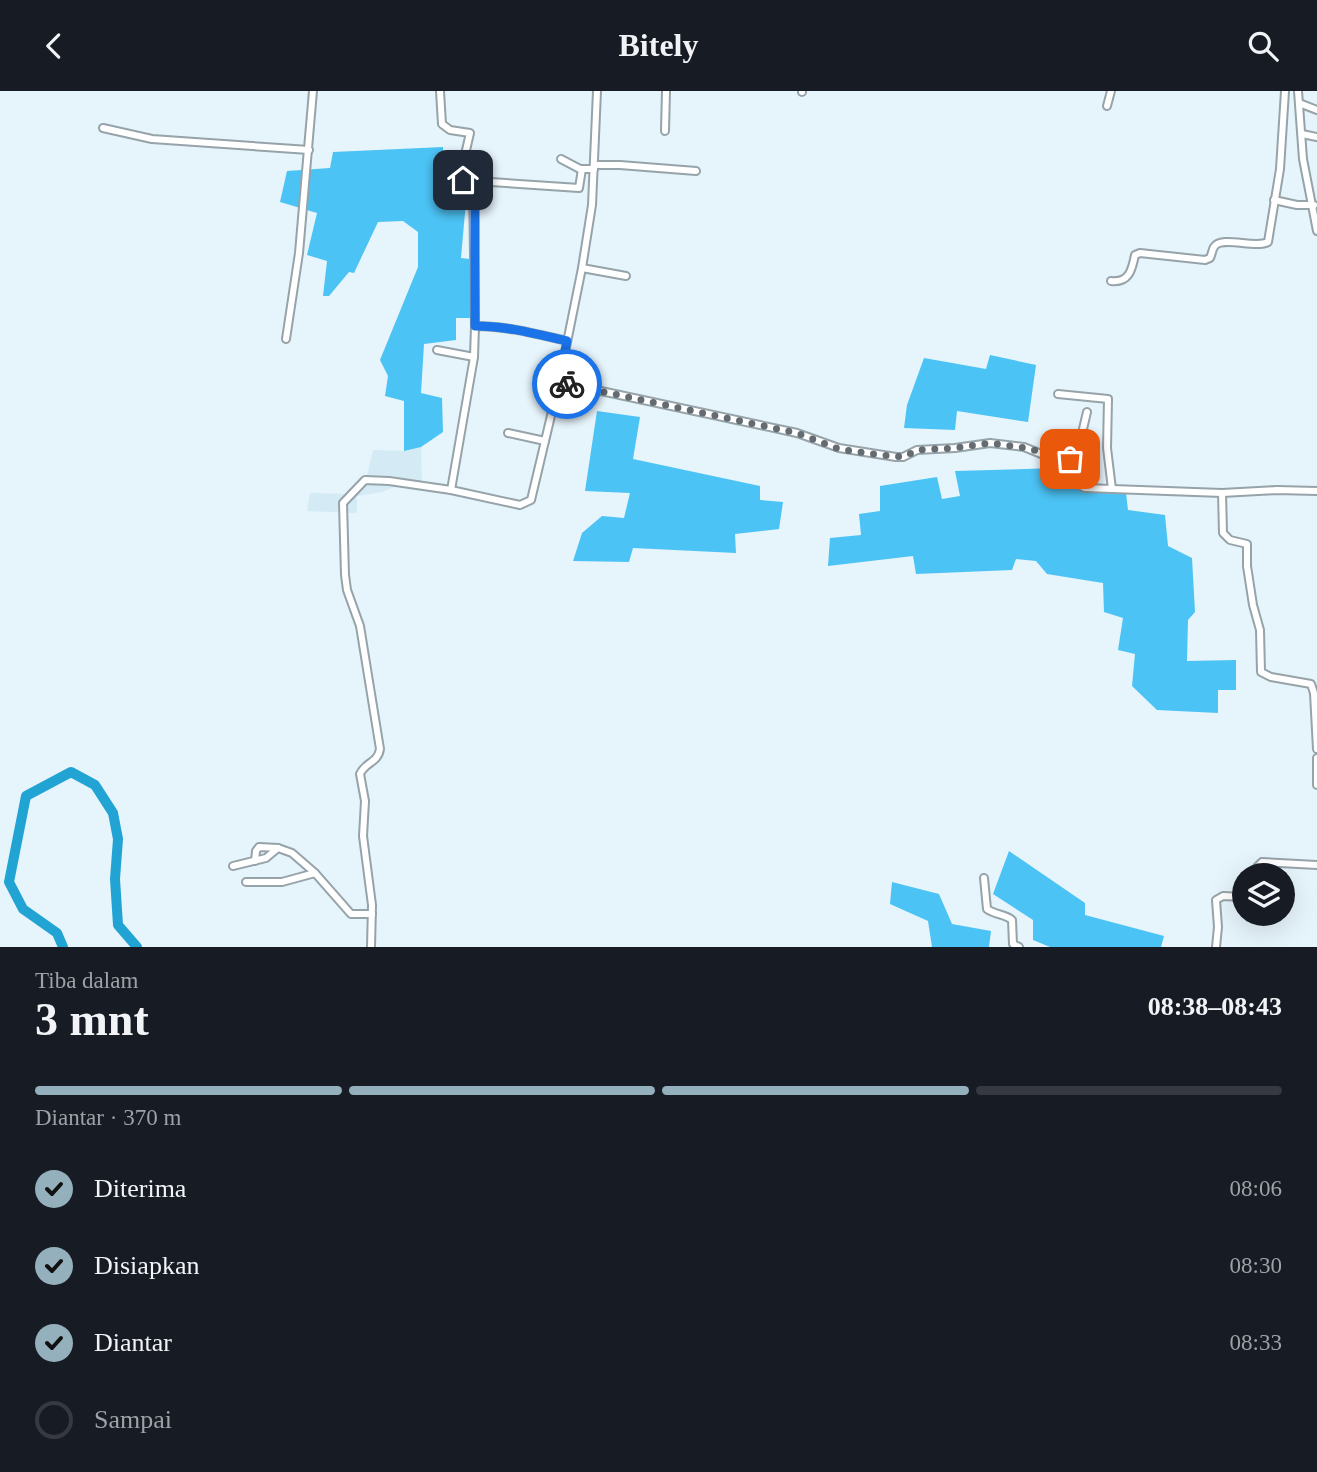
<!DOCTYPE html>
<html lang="id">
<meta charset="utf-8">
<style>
:root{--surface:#171b24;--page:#242831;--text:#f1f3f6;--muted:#9ea1a6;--line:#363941;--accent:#94b0bc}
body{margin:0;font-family:Georgia,serif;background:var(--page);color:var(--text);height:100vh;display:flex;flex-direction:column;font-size:26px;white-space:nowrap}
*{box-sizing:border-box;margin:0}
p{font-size:23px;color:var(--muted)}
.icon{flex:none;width:38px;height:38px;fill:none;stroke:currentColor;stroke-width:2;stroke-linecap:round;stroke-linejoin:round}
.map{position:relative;height:856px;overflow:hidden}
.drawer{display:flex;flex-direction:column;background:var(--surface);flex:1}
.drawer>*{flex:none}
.tools{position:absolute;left:1232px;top:772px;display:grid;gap:14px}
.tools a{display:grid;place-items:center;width:63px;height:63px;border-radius:50%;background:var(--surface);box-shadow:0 7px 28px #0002;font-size:35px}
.pin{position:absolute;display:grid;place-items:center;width:60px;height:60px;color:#fff;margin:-30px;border-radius:14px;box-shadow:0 4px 10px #0006}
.courier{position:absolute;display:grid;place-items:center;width:70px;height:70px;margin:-35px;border:5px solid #1a73e8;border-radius:50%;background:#fff;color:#222;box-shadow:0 2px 9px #0007}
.headline em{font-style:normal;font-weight:700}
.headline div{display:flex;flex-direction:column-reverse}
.headline{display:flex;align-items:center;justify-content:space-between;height:119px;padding:0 35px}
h1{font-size:46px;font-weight:700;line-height:52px}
.bar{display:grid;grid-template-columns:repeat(4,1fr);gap:10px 7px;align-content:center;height:84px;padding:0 35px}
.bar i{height:9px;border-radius:5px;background:var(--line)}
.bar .active{background:var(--accent)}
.bar p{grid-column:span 4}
ol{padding:0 35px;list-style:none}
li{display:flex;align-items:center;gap:21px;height:77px}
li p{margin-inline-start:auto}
li .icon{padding:7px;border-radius:50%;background:var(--accent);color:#111;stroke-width:4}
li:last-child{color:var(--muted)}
li i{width:38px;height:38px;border:4px solid var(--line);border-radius:50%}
header{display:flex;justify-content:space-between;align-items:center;height:91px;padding:0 35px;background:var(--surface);font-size:32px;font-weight:700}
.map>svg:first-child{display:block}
</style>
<header><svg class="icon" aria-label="back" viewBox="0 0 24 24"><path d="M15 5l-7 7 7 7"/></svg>Bitely<svg class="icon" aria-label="search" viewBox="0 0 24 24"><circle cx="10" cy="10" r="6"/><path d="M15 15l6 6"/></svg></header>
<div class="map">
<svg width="1317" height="856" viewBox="0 0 1317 856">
<rect width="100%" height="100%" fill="#e6f4fb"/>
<!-- built -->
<polygon fill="#d4eaf5" points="421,356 422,394 399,394 382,401 357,405 357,422 307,420 310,402 347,403 367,385 373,359 404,360"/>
<!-- forest -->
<g fill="#4cc3f5">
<polygon points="443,56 444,81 466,110 461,167 479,169 474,210 475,227 456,227 456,249 424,253 421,302 442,307 443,341 421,356 404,360 404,310 385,305 388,285 380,269 418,176 418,141 403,130 378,131 354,182 349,181 329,205 323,205 327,170 307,164 317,122 280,111 287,80 330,77 333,61"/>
<polygon points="990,264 1036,274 1028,331 957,320 955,339 904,337 907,314 924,267 986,278"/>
<polygon points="597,320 640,326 633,368 760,395 760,409 783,411 779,438 735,443 736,462 633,457 629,471 573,470 582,442 602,425 624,427 630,402 585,400"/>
<polygon points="1091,376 1094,398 1126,402 1128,419 1165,424 1168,455 1192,467 1195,521 1188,529 1187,570 1236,569 1236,599 1218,599 1218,622 1157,619 1132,595 1135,563 1118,559 1123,527 1104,521 1103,492 1047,483 1036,470 1016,468 1012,479 916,483 913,465 828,475 830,447 861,444 859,423 880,420 880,395 937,386 942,408 960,405 955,380"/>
<polygon points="1009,760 1085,812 1085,824 1164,845 1161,856 1050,856 1033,849 1033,829 993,803"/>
<polygon points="892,791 939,803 952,833 991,840 989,856 932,856 928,830 890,813"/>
</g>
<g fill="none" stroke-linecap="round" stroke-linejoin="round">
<!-- river -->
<polyline stroke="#21a4d4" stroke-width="10" points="63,856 57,842 23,818 9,791 26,705 71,681 95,694 113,722 118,748 115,788 118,834 137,856"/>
<!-- street casing -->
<g stroke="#96a3a9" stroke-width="10">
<g id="street">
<polyline points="440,0 442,33 450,39 470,42 460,85 463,89 475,90 473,96 475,235"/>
<polyline points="1298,0 1303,68 1317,140"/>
<polyline points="802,1 802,0"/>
<polyline points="1299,12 1317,19"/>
<polyline points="1107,15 1111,0"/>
<polyline points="103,37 152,48 309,59"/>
<polyline points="665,40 666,0"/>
<polyline points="1302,43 1317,46"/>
<polyline points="561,68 580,78 594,78"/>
<polyline points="595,74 620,74 696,80"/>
<polyline points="475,90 579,97 582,78"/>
<polyline points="1274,109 1297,114 1314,114"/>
<polyline points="582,177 626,185"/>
<path d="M 1111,190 C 1129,192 1132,179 1135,164 L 1140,162 L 1205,169 L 1210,167 C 1212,163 1212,159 1214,156 C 1221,144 1255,158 1268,151 L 1280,78 L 1285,0"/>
<polyline points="286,248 299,162 313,0"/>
<path d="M 437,259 L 474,266 L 475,235 C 507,235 536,243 567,250"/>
<polyline points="559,291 797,342 839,357 896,366 903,366 917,359 955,357 990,352 1024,356 1056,369 1067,369 1078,359 1087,321"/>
<polyline points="1058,303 1108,308 1107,357 1112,398"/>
<polyline points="508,342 545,350"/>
<polyline points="1070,368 1077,393 1085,397 1222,402 1277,399 1317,400"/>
<polyline points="451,399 474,266"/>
<polyline points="1222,402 1223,442 1230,449 1247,453 1247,475 1253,514 1260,539 1261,581 1271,586 1311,593 1314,602 1317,658"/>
<polyline points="1317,667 1317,694"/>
<polyline points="255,770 256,760 259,756 278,757 292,762 315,782 351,823 372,823"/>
<polyline points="233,775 266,767 278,757"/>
<polyline points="1257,784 1257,776 1262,771 1317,774"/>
<path d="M 984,787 L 987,818 C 995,824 1005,823 1012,829 L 1013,853 L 1019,856"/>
<polyline points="246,791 282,791 315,782"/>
<path d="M 371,856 L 372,814 L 363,745 L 365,710 L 360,683 C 365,671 378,672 380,658 L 360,535 L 347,499 L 345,484 L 343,412 L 365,389 L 389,390 L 451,399 L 520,414 L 531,409 L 559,291 L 582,177 L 592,114 L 597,0"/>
<polyline points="1216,856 1218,836 1216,809 1223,805 1244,806"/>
</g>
</g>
<!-- street -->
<use href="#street" stroke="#fff" stroke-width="6"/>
</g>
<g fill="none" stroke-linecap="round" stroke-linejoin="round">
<!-- done -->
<polyline stroke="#646c71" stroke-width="7" stroke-dasharray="0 12.6" points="567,293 797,342 839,358 880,364 903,366 918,359 955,357 990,352 1032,358 1056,369 1070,368"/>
<!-- route -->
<path stroke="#1a73e8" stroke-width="9" d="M 463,89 L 475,90 L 475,235 C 507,235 536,243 567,250 L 559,291 L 567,293"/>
</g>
</svg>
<div class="tools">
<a><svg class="icon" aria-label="layers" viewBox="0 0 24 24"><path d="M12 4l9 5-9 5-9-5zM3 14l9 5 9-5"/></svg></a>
</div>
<div class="pin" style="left:1070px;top:368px;background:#ea580c"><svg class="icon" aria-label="bag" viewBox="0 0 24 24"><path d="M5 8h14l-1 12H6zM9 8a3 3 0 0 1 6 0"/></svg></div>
<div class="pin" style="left:463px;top:89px;background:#1f2937"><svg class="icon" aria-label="home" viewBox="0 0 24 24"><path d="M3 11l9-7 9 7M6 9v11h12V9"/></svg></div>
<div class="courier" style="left:567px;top:293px"><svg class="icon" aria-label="bike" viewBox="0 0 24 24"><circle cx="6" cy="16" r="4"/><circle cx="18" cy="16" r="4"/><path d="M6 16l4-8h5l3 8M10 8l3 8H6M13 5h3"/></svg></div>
</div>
<section class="drawer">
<div class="headline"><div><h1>3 mnt</h1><p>Tiba dalam</p></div><em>08:38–08:43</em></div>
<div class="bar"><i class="active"></i><i class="active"></i><i class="active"></i><i></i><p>Diantar · 370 m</p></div>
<ol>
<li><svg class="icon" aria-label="check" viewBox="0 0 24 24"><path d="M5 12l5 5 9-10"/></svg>Diterima<p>08:06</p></li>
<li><svg class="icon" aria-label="check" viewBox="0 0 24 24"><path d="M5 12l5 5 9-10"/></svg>Disiapkan<p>08:30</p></li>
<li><svg class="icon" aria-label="check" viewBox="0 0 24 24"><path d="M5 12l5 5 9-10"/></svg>Diantar<p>08:33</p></li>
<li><i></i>Sampai</li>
</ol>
</section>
